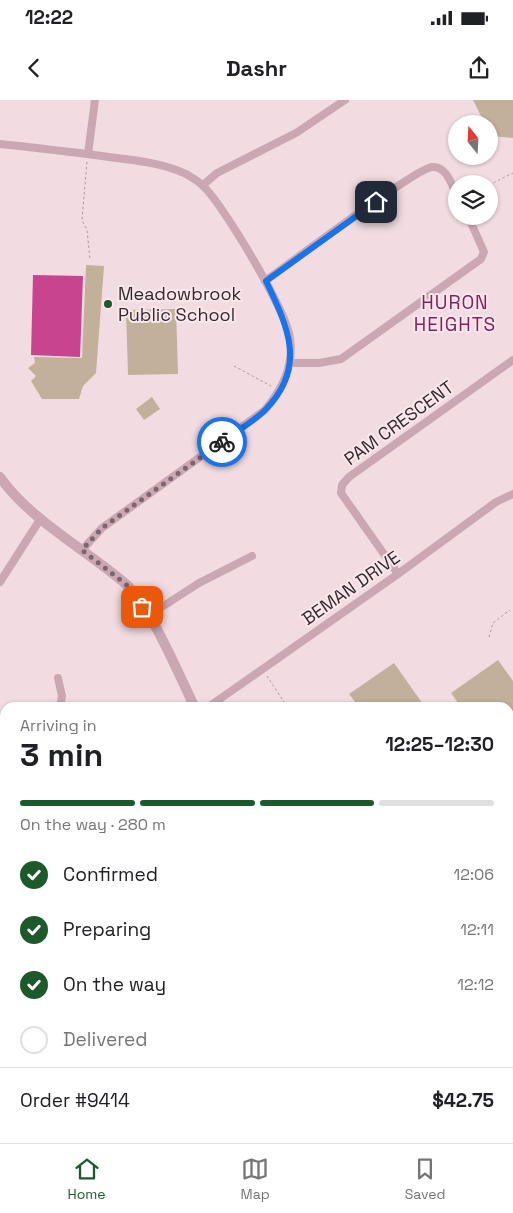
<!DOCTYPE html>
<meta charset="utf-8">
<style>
:root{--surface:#fff;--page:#f6f6f6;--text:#202124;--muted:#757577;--line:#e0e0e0;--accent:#1c5a2c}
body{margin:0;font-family:"Space Grotesk",sans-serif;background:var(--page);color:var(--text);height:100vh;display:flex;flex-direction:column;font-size:19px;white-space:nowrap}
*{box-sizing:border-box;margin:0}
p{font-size:16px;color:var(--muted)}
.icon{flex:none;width:28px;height:28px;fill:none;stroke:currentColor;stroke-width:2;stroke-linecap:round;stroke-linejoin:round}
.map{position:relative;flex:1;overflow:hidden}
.sheet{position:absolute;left:0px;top:602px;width:514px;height:441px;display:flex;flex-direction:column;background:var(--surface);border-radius:15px 15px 0 0;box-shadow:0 1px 4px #0004}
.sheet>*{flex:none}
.needle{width:32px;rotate:342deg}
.buttons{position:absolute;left:448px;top:15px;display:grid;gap:10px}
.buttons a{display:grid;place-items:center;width:50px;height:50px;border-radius:50%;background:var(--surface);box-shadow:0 1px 4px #0004;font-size:25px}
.pin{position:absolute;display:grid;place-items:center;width:42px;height:42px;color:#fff;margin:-21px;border-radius:10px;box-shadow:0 2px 8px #0006}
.courier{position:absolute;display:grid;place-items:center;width:50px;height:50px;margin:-25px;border:4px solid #1a73e8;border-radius:50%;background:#fff;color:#222;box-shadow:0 1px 6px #0007}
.headline em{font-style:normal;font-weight:700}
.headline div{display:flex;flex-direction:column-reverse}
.headline{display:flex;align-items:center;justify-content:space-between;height:85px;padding:0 20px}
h1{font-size:32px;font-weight:700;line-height:38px}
.bar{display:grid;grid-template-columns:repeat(4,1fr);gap:8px 5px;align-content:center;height:60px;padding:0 20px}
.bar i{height:6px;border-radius:4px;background:var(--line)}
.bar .current{background:var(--accent)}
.bar p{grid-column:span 4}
.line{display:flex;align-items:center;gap:12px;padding:0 20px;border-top:1px solid var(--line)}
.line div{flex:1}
ol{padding:0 20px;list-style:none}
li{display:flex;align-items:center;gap:15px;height:55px}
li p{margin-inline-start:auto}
li .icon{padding:5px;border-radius:50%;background:var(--accent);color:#fff;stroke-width:4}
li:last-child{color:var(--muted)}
li i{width:28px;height:28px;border:2px solid var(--line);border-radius:50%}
.status{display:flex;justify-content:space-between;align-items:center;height:35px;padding:0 25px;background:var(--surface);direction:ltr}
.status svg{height:14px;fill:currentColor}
header{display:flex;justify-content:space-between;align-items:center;height:65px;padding:0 20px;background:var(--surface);font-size:22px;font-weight:700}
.tabs{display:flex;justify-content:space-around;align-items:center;height:70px;border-top:1px solid var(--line);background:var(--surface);font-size:14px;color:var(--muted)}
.tabs a{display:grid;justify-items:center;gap:2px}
.tabs .current{color:var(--accent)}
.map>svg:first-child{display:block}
</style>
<div class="status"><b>12:22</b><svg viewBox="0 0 49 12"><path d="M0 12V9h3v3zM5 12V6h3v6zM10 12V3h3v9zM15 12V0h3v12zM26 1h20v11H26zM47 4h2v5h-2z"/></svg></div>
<header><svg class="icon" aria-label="back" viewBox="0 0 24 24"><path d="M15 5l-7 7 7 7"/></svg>Dashr<svg class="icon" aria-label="share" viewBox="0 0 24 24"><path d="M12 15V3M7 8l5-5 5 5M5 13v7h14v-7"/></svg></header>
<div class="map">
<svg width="513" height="1043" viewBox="0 0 513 1043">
<rect width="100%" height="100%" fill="#f2dce2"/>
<!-- green -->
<g fill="#c2b09b">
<polygon points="473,0 513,0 513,38 491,36 489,24 485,24"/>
<polygon points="86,165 104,166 96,273 83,286 79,299 42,299 31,281 36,276 28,268 35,263 34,257 82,258"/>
<polygon points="176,209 178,274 128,275 126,210"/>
<polygon points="152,297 160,309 144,320 136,309"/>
<polygon points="498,560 513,581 513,680 509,674 509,608 461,607 451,593"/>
<polygon points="394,563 425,607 359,607 349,594"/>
<polygon points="0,879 5,884 5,944 0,937"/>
</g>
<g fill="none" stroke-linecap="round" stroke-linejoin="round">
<!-- stream -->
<g stroke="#7ab087" stroke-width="2.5">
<polyline points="0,908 5,914"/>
<polyline points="99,1039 103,1043"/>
</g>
</g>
<!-- building -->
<g fill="#c8448f">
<polygon points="33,175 83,176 80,257 31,255"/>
<polygon points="513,771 513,798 509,801 509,774"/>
</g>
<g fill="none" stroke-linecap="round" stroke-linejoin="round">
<!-- path -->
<g stroke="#b7919f" stroke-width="1" stroke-dasharray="2.5 2.5" stroke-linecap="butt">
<polyline points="87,62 82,120 87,130 90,159"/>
<polyline points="489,85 513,73"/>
<polyline points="234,266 271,286"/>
<polyline points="489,537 493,523 510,510"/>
<polyline points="267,576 288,608"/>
<polyline points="186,1043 187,1039"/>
</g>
<!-- service -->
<g stroke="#cba7b4" stroke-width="4">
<polyline points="509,1007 513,1003"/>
<polyline points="509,1025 513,1031"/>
</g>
<!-- minor -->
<g stroke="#cba7b4" stroke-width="8">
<path d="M 0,44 C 36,48 73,52 109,57 C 134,60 163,63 186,74 C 191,77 198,81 202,85 C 222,102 287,212 290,238 C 294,267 282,289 265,310 L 102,428 L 82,450"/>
<polyline points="88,54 95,0"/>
<polyline points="203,85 217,73 296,33 345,0"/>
<path d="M 265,181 C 288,165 416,68 432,67 C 446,66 451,83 456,93"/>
<polyline points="290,263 319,263 341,259 481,159 484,152 468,116"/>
<polyline points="398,474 341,393 342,385 349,377 513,260"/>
<polyline points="0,482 41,418"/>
<polyline points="148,516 199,483 252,456"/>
<polyline points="58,578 62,596 60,608"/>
<polyline points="207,608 398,474 496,402 513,394"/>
<polyline points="0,661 5,660"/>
<polyline points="0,798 5,794"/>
</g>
<!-- tertiary -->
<g stroke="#cba7b4" stroke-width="10">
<path d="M 0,377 C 30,420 87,450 127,485 C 150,506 180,577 195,608"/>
<polyline points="408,1039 410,1043"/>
</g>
</g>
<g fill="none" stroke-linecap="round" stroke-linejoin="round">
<!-- done -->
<polyline stroke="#78676e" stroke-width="5" stroke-dasharray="0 9" points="142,507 128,486 82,450 102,428 222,342"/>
<!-- route -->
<path stroke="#1a73e8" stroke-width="6" d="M 222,342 C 236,331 254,322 266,309 C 307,267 288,227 266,181 L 376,102"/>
</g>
<!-- markers -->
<circle fill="#1c5a2c" stroke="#fae8ed" stroke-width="2" cx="108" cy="204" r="5"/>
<g text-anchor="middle" stroke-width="4" stroke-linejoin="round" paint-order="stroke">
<!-- poi labels -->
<g font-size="18" fill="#37282f" stroke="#fae8ed" text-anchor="start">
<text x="118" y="200">Meadowbrook<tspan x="118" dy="21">Public School</tspan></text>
</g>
<!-- street labels -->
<g font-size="18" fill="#37282f" stroke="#fae8ed">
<text transform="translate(399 323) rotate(-36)" y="6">PAM CRESCENT</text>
<text transform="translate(351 488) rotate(-35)" y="6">BEMAN DRIVE</text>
</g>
<!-- neighbourhood labels -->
<g font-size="19" letter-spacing="1" fill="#881f5b" stroke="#fae8ed">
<text x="455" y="209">HURON<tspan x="455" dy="22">HEIGHTS</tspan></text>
</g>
</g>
</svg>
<div class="buttons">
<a><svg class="needle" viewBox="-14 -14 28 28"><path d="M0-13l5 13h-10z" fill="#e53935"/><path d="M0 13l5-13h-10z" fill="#757577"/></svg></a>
<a><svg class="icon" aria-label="layers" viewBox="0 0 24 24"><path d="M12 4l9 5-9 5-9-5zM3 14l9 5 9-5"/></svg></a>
</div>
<div class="pin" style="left:142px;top:507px;background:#ea580c"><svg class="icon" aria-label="bag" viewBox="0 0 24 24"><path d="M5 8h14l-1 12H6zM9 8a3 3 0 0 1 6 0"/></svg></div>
<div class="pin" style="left:376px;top:102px;background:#1f2937"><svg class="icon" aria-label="home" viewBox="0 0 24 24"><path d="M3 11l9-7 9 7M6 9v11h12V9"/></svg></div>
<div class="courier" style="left:222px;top:342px"><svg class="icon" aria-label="bike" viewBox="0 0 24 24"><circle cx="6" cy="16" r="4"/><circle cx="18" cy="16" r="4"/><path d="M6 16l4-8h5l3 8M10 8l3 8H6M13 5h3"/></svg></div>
<section class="sheet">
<div class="headline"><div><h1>3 min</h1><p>Arriving in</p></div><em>12:25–12:30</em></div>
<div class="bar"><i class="current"></i><i class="current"></i><i class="current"></i><i></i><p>On the way · 280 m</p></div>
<ol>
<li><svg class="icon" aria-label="check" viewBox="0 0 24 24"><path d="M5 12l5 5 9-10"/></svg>Confirmed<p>12:06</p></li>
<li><svg class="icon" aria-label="check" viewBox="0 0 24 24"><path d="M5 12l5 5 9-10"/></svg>Preparing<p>12:11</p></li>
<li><svg class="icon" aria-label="check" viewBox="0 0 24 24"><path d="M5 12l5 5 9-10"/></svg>On the way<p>12:12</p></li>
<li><i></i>Delivered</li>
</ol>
<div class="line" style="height:65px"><div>Order #9414</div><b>$42.75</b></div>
</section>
</div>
<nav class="tabs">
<a class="current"><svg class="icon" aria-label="home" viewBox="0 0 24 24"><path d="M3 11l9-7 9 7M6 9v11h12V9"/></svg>Home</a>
<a><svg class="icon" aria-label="map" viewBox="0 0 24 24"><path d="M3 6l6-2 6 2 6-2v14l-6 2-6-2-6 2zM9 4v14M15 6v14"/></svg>Map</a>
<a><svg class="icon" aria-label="saved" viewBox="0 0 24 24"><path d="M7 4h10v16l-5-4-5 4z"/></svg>Saved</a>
</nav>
